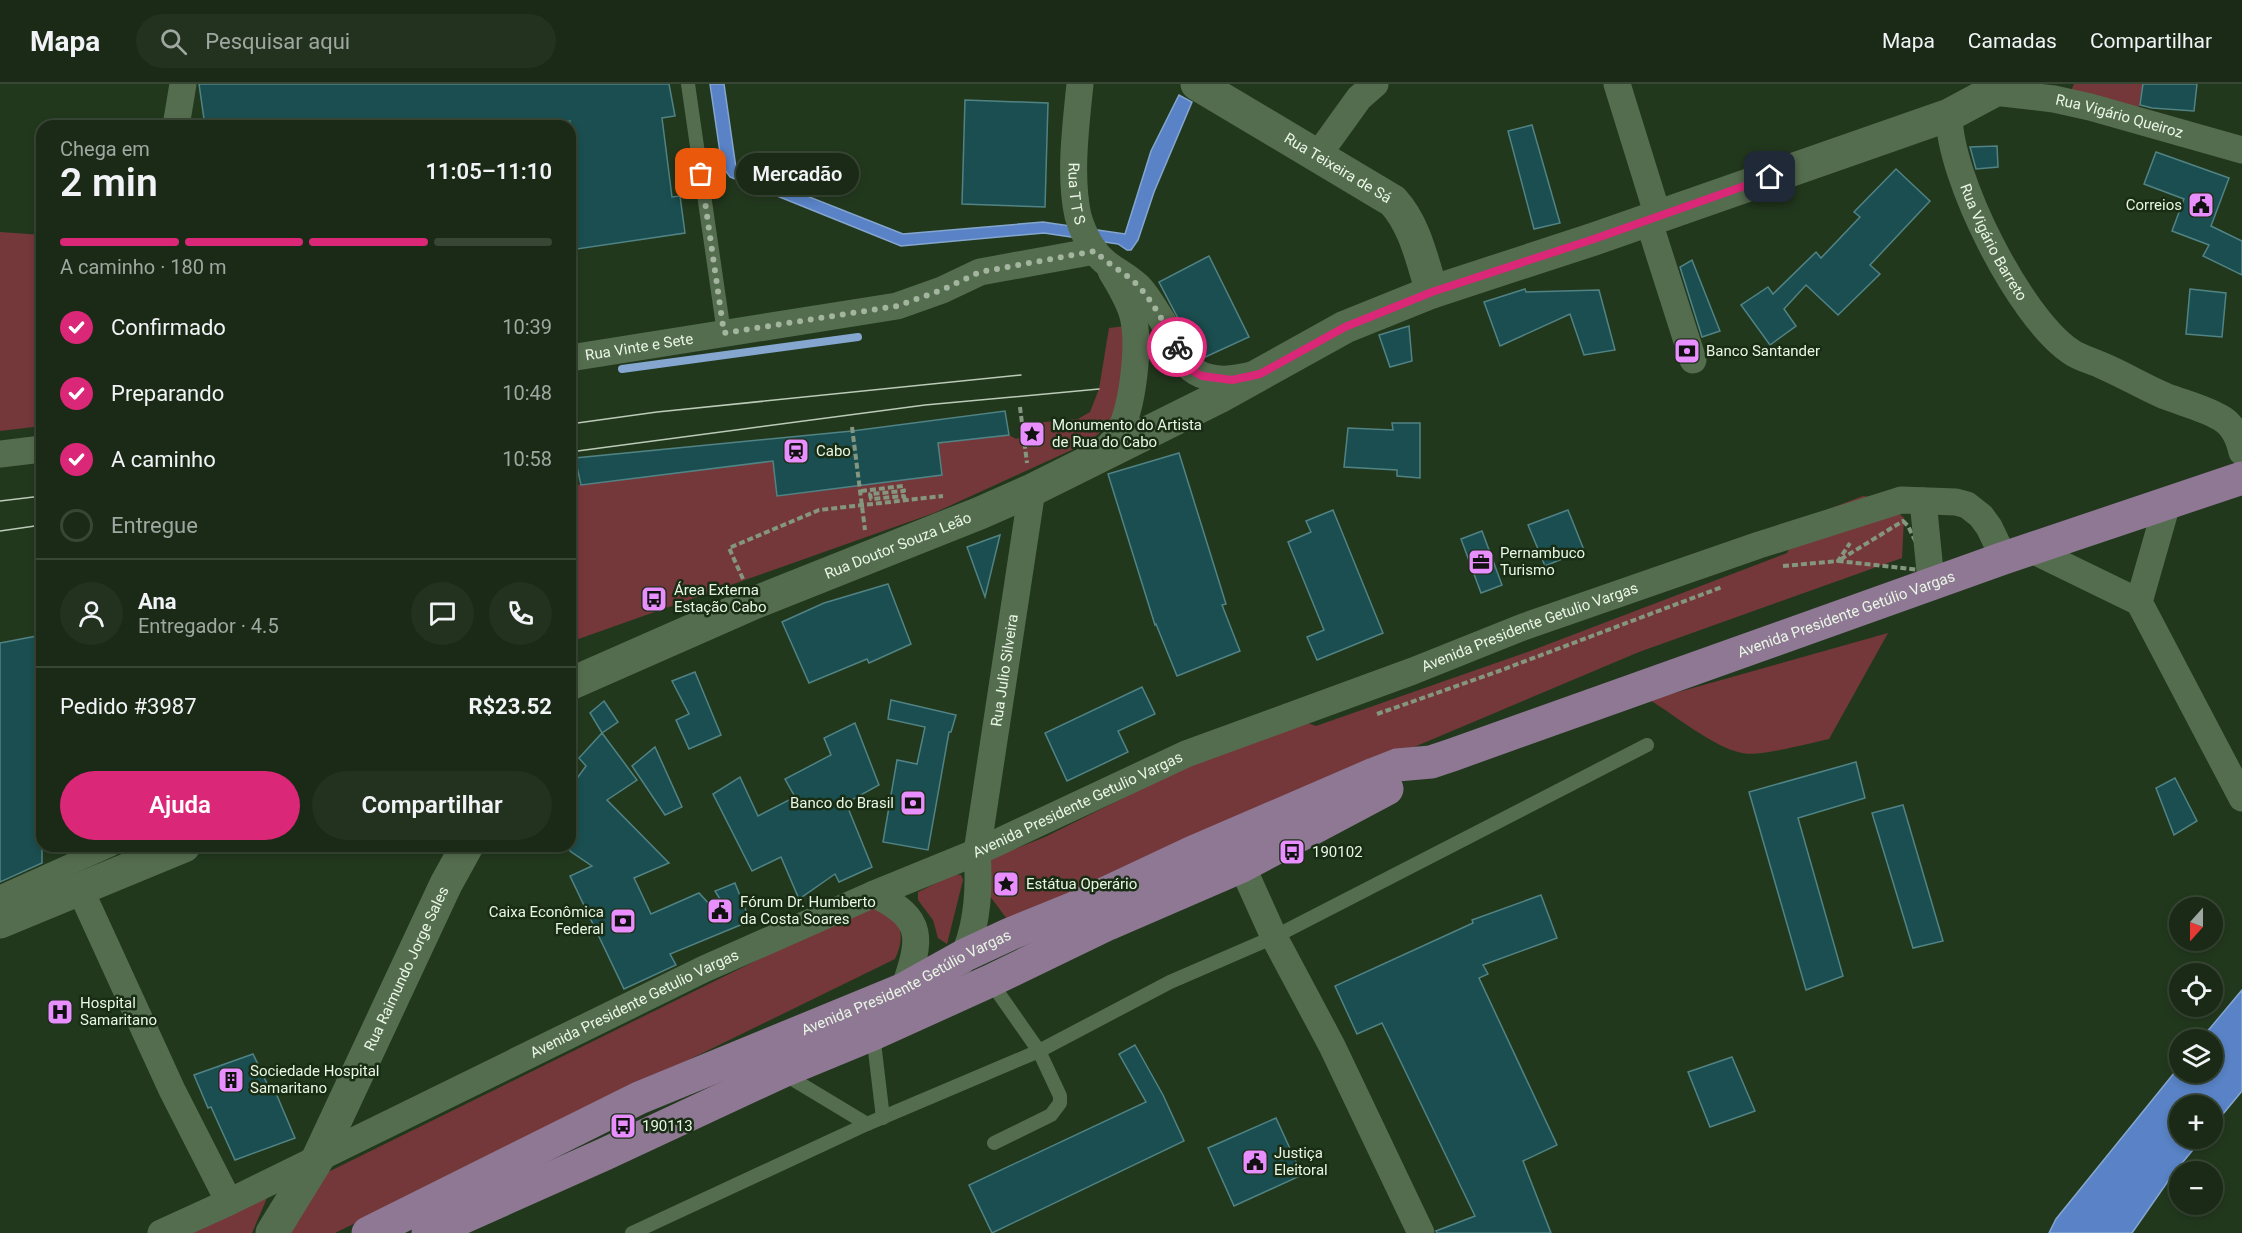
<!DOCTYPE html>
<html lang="pt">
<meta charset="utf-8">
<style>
:root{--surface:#1a2a16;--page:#23321f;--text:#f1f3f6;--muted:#9fa7a1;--line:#384635;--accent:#db2777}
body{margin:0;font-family:Roboto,sans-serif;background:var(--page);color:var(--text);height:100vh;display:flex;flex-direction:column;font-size:22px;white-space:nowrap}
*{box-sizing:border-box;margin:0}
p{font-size:20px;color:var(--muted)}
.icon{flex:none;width:33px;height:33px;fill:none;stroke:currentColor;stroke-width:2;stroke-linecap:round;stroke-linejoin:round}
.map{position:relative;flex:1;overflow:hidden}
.side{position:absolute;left:36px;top:36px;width:540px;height:732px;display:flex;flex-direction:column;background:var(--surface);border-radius:18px;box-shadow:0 3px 9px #0003,0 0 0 2px var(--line)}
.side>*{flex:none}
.needle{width:39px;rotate:201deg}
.controls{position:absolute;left:2169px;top:813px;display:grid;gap:12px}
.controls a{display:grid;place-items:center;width:54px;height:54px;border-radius:50%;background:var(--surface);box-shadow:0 3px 9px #0003,0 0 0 2px var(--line);font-size:30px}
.pin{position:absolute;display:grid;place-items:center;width:51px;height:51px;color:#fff;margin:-26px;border-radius:12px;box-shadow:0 3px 9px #0006}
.courier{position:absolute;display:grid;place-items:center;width:60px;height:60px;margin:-30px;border:4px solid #db2777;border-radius:50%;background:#fff;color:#222;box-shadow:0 2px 8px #0007}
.bubble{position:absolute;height:42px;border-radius:21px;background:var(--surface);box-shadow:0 3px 9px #0003,0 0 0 2px var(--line);font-size:20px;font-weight:600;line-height:42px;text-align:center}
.head em{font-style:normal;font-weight:600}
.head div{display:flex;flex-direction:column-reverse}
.head{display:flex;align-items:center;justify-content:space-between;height:102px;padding:0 24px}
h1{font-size:39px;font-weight:600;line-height:45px}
.bar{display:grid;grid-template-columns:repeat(4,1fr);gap:9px 6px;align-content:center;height:72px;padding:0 24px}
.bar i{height:8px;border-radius:4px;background:var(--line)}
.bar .selected{background:var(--accent)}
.bar p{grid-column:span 4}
.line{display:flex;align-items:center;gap:15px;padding:0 24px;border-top:2px solid var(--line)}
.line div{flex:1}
.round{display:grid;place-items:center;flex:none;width:63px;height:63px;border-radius:32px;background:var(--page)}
ol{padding:0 24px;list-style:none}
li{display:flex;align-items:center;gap:18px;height:66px}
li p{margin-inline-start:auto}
li .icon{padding:6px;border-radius:50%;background:var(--accent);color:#fff;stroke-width:4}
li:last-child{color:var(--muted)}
li i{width:33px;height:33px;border:3px solid var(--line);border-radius:50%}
.cta{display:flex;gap:12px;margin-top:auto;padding:12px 24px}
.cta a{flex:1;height:69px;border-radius:36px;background:var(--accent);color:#fff;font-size:24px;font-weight:600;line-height:69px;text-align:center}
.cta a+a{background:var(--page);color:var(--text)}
header{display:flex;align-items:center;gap:36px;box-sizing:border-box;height:84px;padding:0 30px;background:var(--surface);border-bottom:2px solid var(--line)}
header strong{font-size:28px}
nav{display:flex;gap:33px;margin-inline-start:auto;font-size:21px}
.search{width:420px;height:54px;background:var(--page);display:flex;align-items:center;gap:15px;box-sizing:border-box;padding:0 21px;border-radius:33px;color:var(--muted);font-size:22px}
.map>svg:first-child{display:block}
</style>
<header>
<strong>Mapa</strong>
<div class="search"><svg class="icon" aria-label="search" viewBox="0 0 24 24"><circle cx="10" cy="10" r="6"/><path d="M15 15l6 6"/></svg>Pesquisar aqui</div>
<nav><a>Mapa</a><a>Camadas</a><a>Compartilhar</a></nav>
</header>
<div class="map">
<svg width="2242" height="1149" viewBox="0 0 2242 1149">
<rect width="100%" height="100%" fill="#22381d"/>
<!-- green -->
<g fill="#74383a">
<polygon points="2074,0 2143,0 2139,23 2071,7"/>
<polygon points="0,148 42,151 42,342 0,347"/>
<path d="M 1125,242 C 1125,271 1123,314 1108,340 C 1103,347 1094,353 1087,359 L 934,429 L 570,558 L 570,404 L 574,401 L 773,377 L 778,412 L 942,391 L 938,359 L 1009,351 L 1016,355 L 1024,352 L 1023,340 L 1078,335 L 1090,328 L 1099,305 L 1109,244 Z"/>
<polygon points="1863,412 1884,415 1904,434 1902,474 1639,568 1007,835 986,807 986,772 1007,768 1045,753 1288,632 1316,642 1533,566 1787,469 1805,434"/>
<path d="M 1888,549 L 1829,655 C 1810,659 1759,673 1742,669 C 1713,663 1676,632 1650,616 Z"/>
<polygon points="955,790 961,791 963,796 947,860 938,854 933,836 918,816 918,808"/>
<path d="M 869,821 L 892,826 C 902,846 904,854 895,875 L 335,1149 L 288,1149 L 320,1092 Z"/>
<polygon points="267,1114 252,1149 190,1149"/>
</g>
<!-- water -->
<g fill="#5983c6" stroke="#84a6cf" stroke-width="1.5">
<polygon points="710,0 724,0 736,84 903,150 1043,138 1125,150 1151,67 1179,11 1192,18 1154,108 1138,156 1131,166 1127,166 1118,160 1044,149 901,162 730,93 722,82"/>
<polygon points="2242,906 2242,1007 2213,1042 2212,1022 2180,1022 2180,1054 2202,1055 2173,1090 2132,1149 2049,1149 2056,1135 2179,983 2180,988 2212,988 2212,956 2201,955"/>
</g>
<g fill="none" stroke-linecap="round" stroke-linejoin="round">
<!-- stream -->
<polyline stroke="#84a6cf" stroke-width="8" points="622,285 858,253"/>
</g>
<!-- building -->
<g fill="#1b4e50" stroke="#518385" stroke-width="1.5">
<polygon points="199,0 669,0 675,32 662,34 672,113 680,112 685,149 570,166 570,37 531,42 205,42"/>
<polygon points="2143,0 2197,0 2194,27 2152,24 2140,21"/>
<polygon points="965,16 1048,19 1045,123 962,120"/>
<polygon points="1532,41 1560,139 1534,145 1508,47"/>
<polygon points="1997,62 1998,83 1976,85 1970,63"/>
<polygon points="2156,68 2229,94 2211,142 2242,157 2242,191 2203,172 2209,161 2172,147 2184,115 2144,100"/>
<polygon points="1896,85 1930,117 1870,181 1880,190 1838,231 1806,201 1784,225 1796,242 1770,261 1741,221 1768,203 1773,210 1816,168 1821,174 1860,133 1854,128"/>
<polygon points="1209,172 1249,253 1203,274 1193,263 1159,198"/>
<polygon points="1692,176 1720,247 1702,253 1680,183"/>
<polygon points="1525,205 1526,208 1599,206 1615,266 1584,271 1570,230 1500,262 1484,218"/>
<polygon points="2190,205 2226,209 2222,253 2186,250"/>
<polygon points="1409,242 1412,277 1390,283 1379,251"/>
<polygon points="1005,327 1009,351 938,359 942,391 777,412 773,377 581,401 575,374 852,347"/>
<polygon points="1392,339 1420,339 1420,394 1397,392 1397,386 1344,383 1348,344 1393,346"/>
<polygon points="1179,369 1226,520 1222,521 1240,567 1177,592 1156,540 1155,541 1108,390"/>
<polygon points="1333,426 1383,549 1317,576 1307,553 1324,546 1288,458 1311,448 1306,437"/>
<polygon points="1568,426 1584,466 1545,482 1528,441"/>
<polygon points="1482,447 1502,501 1481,509 1461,455"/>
<polygon points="1000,451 985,513 967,463"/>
<polygon points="888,500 911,560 869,579 867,575 809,599 782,538 824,519"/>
<polygon points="42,551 42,779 0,798 0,559"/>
<polygon points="695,588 721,651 689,665 676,636 689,630 672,597"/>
<polygon points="1142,603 1155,630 1118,647 1128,668 1067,697 1045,649"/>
<polygon points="891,616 956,631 951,648 949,648 928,766 883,758 897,676 917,680 925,643 888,635"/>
<polygon points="604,617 618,638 602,649 590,629"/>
<polygon points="855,639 879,701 846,719 872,783 839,798 835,790 799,815 781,773 752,787 713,710 740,693 758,732 795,713 785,695 831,671 824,654"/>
<polygon points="602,649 637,696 607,716 669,779 634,794 651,830 699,809 711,822 720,815 715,807 735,799 750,837 670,870 676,881 624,905 570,792 592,782 570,767 570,704 586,682 579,674"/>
<polygon points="655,663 682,723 665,731 632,682"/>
<polygon points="1856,678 1865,714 1798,734 1843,892 1806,906 1749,708"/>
<polygon points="2175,694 2197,737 2174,751 2156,704"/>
<polygon points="1903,721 1943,857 1913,864 1872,729"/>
<polygon points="1541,811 1557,854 1483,881 1488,890 1479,894 1557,1061 1523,1077 1551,1149 1437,1149 1436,1147 1475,1132 1382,939 1357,950 1335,902 1473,839 1472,836"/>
<polygon points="1135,961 1163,1011 1184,1057 992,1149 969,1101 1146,1018 1119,970"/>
<polygon points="253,970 271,1008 275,1007 295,1054 235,1076 211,1023 208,1024 194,991"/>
<polygon points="1732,973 1755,1027 1710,1043 1688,988"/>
<polygon points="1276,1034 1302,1091 1234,1122 1208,1064"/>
</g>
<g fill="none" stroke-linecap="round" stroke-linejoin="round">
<!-- path -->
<g stroke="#859680" stroke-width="4" stroke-dasharray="6 3" stroke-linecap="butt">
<polyline points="1020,323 1027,379"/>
<polyline points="852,343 865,446"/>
<polyline points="861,407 903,402 904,407 870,410 871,415 904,412 905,416"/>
<polygon points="1903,437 1908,442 1930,487 1838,477"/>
<polyline points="1783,482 1838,477 1850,459"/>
<polyline points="743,495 729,464 819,426 943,412"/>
<polyline points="1377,630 1499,587 1722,503"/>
</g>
<!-- service -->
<g stroke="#556d4f" stroke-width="14">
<polyline points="688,0 724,249"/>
<polyline points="990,897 1039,967 1060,1012 1060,1019 1051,1031 994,1059"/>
<polyline points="873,950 883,1034"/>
<polyline points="784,990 867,1040"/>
<polyline points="632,1149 867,1040 1039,967 1170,898 1274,853 1647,661"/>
</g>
<!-- pedestrian -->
<polyline stroke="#556d4f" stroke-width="21" points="0,812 111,762"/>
<!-- minor -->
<g stroke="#556d4f" stroke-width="27">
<path id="s1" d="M 1080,0 C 1076,40 1069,92 1078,132 C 1083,149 1091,166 1105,178 C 1117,188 1131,194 1141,205 C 1149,214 1155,226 1162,236 C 1172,252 1178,278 1196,288 C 1214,299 1235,295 1253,291"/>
<polyline points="1617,0 1658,132"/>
<path id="s2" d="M 1994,8 L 2054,15 L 2090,23 L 2242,66"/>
<path id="s3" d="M 1949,31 C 1949,93 2019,232 2070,267 C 2079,274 2093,277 2103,282 C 2124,291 2144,303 2165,312 C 2183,319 2204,324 2221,334 C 2233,341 2239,354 2242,368"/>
<polyline points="176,42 183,0"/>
<polyline points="1318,71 1359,14 1375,0"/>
<polyline points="1648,135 1693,276"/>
<path id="s4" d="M 570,274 L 897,222 L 942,206 L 980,188 L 1095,167"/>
<polyline points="0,370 42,365"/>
<path d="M 1100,371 C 1106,364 1114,358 1118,350 C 1133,325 1140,260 1133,232 C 1129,216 1119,201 1111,187"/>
<polyline points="1923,417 1930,487 1929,503"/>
<polyline points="2167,420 2139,518 2242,714"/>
<polyline points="2032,466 2139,518"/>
<polyline points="1242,782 1274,853 1332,962 1421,1149"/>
<polyline points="80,805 172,1006 229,1118"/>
<path d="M 874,810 C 926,835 921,855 904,905"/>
<path id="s5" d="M 958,883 C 978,848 980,806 977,768 L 1032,406"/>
<path id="s6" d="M 161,1149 L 229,1118 L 704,885 L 874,810 L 977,768 L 1186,670 L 1413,587 L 1523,543 L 1759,461 L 1901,416 L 1956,418 L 1967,421 L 1981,432 L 1989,443 L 2004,474"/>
</g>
<!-- tertiary -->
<g stroke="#556d4f" stroke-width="33">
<path id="s7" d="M 1197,0 L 1393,117 C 1415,141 1422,176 1432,208"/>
<path id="s8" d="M 570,600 L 754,519 L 980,429 L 1032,406 L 1219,313 L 1345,243 L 1432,208 L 1594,155 L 1949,31 L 2007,0"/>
<polyline points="0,838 184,762"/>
<path id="s9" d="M 272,1149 L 318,1074 L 446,800 L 467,762"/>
</g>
<!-- primary -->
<g stroke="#8e7893" stroke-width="33">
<path id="s10" d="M 368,1149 L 639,1014 L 904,905 L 965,871 L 1010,850 L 1074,824 L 1191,769 L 1374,690 L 1397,681 L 1431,678 L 1452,671 L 2004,474 L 2242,394"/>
<polyline points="428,1149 605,1070 781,988 873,950 990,897 1108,840 1242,782 1387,705"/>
</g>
<!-- tram -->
<g stroke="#bccbb7" stroke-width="1.5">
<polyline points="570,340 657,328 1021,291"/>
<polyline points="570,368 925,321 1099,305"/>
<polyline points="0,417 42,412"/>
<polyline points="0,447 42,441"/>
</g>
</g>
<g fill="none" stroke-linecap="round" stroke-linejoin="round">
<!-- done -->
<path stroke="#a3b49f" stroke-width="6" stroke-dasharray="0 10.8" d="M 701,90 L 724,249 L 897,222 L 942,206 L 980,188 L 1095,167 C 1109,182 1129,190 1142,206 C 1156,223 1167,244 1177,263"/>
<!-- route -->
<polyline stroke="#db2777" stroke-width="8" points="1177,263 1185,279 1193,287 1202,292 1232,296 1260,290 1345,243 1432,208 1594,155 1770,93"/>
</g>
<!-- icons -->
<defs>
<g id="civic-square" transform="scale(1.35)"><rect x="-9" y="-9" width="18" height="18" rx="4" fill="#e98efe" stroke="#182d13"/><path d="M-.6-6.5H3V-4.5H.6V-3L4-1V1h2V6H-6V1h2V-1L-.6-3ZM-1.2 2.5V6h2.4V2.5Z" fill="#111"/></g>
<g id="bank-square" transform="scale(1.35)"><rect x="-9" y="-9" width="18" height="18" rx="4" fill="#e98efe" stroke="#182d13"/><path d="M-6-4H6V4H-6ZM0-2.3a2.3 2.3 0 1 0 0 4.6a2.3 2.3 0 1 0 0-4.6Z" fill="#111"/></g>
<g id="sight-square" transform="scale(1.35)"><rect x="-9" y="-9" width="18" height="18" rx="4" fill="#e98efe" stroke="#182d13"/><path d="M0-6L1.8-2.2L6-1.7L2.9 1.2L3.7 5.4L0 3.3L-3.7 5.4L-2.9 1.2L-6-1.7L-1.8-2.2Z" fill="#111"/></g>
<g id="station-square" transform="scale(1.35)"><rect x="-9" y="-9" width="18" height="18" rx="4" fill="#e98efe" stroke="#182d13"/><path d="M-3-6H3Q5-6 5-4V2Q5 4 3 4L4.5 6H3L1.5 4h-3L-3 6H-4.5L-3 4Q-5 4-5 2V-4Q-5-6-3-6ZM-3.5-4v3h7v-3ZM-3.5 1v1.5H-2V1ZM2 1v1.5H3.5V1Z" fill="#111"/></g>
<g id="office-square" transform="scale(1.35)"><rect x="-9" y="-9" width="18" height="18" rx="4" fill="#e98efe" stroke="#182d13"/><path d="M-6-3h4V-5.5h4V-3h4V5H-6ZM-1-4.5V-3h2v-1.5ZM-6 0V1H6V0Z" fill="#111"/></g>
<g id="bus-square" transform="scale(1.35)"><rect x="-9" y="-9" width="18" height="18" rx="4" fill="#e98efe" stroke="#182d13"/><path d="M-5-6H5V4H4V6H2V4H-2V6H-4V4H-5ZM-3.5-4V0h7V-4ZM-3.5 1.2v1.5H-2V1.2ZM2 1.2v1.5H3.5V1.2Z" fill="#111"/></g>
<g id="hospital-square" transform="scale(1.35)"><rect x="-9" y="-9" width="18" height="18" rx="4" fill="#e98efe" stroke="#182d13"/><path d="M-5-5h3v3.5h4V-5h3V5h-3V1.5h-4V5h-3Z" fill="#111"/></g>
<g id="building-square" transform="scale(1.35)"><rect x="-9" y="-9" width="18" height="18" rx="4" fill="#e98efe" stroke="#182d13"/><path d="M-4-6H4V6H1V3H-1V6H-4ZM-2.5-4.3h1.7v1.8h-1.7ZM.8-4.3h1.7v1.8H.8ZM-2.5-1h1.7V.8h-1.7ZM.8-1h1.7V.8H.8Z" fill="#111"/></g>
</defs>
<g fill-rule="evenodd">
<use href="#civic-square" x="2201" y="121"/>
<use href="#bank-square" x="1687" y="267"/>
<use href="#sight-square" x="1032" y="350"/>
<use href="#station-square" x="796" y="367"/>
<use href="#office-square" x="1481" y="478"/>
<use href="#bus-square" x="654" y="515"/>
<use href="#bank-square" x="913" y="719"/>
<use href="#bus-square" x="1292" y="768"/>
<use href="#sight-square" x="1006" y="800"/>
<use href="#civic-square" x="720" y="827"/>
<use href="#bank-square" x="623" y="837"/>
<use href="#hospital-square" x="60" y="928"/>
<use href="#building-square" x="231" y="996"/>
<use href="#bus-square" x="623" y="1042"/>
<use href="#civic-square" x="1255" y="1078"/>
</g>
<g text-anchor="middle" stroke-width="5" stroke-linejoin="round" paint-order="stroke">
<!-- street labels -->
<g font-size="15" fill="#e9f6e5" stroke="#182d13">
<text dy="5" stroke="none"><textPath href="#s2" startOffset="128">Rua Vigário Queiroz</textPath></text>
<text dy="5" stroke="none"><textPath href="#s7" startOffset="164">Rua Teixeira de Sá</textPath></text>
<text dy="5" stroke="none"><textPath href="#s1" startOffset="110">Rua T T S</textPath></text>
<text dy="5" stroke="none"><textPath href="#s3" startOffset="136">Rua Vigário Barreto</textPath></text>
<text dy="5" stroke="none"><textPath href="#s4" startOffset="70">Rua Vinte e Sete</textPath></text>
<text dy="5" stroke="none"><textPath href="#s8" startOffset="356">Rua Doutor Souza Leão</textPath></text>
<text dy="5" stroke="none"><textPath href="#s10" startOffset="1606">Avenida Presidente Getúlio Vargas</textPath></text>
<text dy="5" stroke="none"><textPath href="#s6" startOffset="1498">Avenida Presidente Getulio Vargas</textPath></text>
<text dy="5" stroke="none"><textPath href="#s5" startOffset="302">Rua Julio Silveira</textPath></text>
<text dy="5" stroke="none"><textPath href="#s6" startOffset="1012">Avenida Presidente Getulio Vargas</textPath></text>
<text dy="5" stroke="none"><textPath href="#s9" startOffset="297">Rua Raimundo Jorge Sales</textPath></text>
<text dy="5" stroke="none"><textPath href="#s10" startOffset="594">Avenida Presidente Getúlio Vargas</textPath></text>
<text dy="5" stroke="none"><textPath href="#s6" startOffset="526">Avenida Presidente Getulio Vargas</textPath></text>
</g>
<!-- poi labels -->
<g font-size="15" fill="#e9f6e5" stroke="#182d13" text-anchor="start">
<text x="2182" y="126" text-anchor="end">Correios</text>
<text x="1706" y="272">Banco Santander</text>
<text x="1052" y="346">Monumento do Artista<tspan x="1052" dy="17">de Rua do Cabo</tspan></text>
<text x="816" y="372">Cabo</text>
<text x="1500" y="474">Pernambuco<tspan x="1500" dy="17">Turismo</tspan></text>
<text x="674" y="511">Área Externa<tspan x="674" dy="17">Estação Cabo</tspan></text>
<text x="894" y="724" text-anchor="end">Banco do Brasil</text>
<text x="1312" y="773">190102</text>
<text x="1026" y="805">Estátua Operário</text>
<text x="740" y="823">Fórum Dr. Humberto<tspan x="740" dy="17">da Costa Soares</tspan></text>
<text x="604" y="833" text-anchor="end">Caixa Econômica<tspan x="604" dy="17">Federal</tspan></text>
<text x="80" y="924">Hospital<tspan x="80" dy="17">Samaritano</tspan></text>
<text x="250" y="992">Sociedade Hospital<tspan x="250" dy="17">Samaritano</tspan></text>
<text x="642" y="1047">190113</text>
<text x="1274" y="1074">Justiça<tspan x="1274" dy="17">Eleitoral</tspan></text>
</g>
</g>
</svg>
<div class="controls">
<a><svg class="needle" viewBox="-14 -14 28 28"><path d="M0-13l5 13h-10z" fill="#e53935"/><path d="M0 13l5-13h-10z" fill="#9fa7a1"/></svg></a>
<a><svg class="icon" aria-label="locate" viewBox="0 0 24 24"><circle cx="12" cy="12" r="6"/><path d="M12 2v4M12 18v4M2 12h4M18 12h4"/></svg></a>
<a><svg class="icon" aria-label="layers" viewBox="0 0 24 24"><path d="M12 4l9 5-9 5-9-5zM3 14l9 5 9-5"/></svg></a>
<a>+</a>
<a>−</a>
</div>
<div class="pin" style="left:701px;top:90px;background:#ea580c"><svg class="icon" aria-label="bag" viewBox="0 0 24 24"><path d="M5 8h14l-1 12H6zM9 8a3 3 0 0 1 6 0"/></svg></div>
<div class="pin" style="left:1770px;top:93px;background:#1f2937"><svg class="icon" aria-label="home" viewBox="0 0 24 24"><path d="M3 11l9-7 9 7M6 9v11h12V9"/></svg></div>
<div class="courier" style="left:1177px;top:263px"><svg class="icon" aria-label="bike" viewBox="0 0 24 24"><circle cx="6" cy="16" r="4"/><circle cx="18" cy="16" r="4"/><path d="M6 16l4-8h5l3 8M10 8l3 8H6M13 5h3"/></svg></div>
<div class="bubble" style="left:736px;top:69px;width:123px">Mercadão</div>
<section class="side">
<div class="head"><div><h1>2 min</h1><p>Chega em</p></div><em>11:05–11:10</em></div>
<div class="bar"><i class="selected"></i><i class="selected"></i><i class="selected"></i><i></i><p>A caminho · 180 m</p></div>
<ol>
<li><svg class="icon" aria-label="check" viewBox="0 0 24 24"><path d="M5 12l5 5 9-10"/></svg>Confirmado<p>10:39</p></li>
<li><svg class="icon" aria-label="check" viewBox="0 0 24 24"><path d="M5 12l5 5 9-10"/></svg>Preparando<p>10:48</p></li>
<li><svg class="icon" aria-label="check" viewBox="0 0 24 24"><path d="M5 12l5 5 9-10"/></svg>A caminho<p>10:58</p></li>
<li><i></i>Entregue</li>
</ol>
<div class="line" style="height:108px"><a class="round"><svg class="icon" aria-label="person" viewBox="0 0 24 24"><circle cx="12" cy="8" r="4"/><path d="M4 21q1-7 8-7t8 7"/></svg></a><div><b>Ana</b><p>Entregador · 4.5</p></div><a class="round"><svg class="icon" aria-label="chat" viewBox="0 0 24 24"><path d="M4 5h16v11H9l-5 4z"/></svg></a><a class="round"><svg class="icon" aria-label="phone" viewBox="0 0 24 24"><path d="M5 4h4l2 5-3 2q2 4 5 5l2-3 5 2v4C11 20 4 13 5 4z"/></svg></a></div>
<div class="line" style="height:78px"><div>Pedido #3987</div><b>R$23.52</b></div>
<div class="cta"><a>Ajuda</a><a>Compartilhar</a></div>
</section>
</div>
